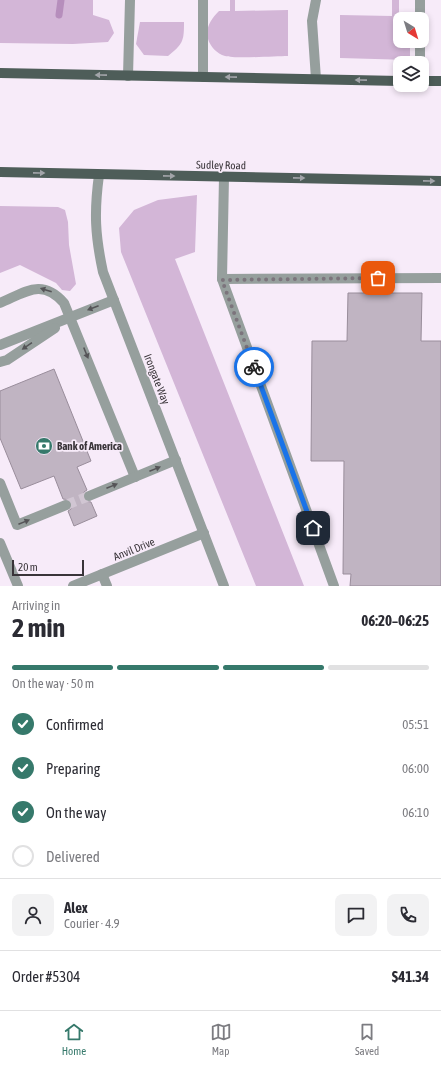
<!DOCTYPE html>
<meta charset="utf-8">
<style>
:root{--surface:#fff;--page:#f2f2f3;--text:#2b2b33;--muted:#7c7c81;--line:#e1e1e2;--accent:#36796b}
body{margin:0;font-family:"Asap Condensed",sans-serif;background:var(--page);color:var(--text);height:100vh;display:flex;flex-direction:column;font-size:15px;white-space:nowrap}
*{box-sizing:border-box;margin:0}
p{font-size:13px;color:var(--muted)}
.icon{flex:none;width:22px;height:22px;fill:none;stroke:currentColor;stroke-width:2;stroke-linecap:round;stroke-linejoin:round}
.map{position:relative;height:586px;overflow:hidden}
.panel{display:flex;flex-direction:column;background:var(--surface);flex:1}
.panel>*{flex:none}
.needle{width:26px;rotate:142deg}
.tools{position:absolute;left:393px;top:12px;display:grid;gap:8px}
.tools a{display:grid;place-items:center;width:36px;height:36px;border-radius:8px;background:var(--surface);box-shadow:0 2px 6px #0003;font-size:20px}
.scale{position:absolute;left:12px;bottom:10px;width:72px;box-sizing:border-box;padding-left:4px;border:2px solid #393439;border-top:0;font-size:11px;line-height:14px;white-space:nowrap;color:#393439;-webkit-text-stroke:3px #f7ebf9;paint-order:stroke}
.pin{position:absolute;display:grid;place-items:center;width:34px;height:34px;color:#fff;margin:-17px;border-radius:8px;box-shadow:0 2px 6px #0006}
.courier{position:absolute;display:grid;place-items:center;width:40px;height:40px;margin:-20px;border:3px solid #1a73e8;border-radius:50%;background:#fff;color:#222;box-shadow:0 1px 5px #0007}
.overview em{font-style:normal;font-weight:700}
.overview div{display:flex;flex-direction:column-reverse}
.overview{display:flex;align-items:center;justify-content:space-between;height:68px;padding:0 12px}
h1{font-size:26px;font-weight:700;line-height:30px}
.bar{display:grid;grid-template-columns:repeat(4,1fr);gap:6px 4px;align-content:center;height:48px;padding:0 12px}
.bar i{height:5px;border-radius:3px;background:var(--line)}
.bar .current{background:var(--accent)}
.bar p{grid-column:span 4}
.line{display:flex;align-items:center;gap:10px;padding:0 12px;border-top:1px solid var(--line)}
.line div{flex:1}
.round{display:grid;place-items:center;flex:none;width:42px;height:42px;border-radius:8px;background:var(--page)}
ol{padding:0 12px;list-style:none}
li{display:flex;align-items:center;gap:12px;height:44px}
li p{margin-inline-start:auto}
li .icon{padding:4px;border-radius:50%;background:var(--accent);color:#fff;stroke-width:4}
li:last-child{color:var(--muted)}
li i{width:22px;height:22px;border:2px solid var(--line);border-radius:50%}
.tabs{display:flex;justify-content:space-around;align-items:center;height:56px;border-top:1px solid var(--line);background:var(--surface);font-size:11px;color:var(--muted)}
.tabs a{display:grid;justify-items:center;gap:2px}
.tabs .current{color:var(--accent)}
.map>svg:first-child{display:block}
</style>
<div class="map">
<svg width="441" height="586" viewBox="0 0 441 586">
<rect width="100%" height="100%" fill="#f7ebf9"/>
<!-- green -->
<g fill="#d3b6d7">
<polygon points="0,0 93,0 93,15 109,20 114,33 108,42 73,44 0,43"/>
<path d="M 230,0 L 235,0 L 235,11 L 288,10 L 288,56 C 274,56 236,59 225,56 C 217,54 210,46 208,39 C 205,28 211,19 219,11 L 230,11 Z"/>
<polygon points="392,0 399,0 399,17 409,17 409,19 400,19 400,41 410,41 410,60 340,58 340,15 392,16"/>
<path d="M 140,22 L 184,22 C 184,41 183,44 168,56 L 144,55 L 136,44 Z"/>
<polygon points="197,195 195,252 175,259 304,586 256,586 121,252 119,228 134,210 158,200"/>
<polygon points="0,206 58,207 65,210 68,222 69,245 76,284 70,291 62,290 56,283 20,265 0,273"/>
</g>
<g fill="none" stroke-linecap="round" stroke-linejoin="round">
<!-- stream -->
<polyline stroke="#b68ebc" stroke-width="7" points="59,15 61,0"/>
</g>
<!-- building -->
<g fill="#c0b4c2" stroke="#998d9b">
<polygon points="348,293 422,293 421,341 441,341 441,586 350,586 351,574 343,574 344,461 311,461 312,341 347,341"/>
<polygon points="54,369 91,461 77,467 87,490 84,492 83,498 85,501 91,502 97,516 74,526 68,511 71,509 72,503 70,500 63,499 54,476 21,489 0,438 0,391"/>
</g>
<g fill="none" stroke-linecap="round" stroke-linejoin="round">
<!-- minor-tunnel -->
<polyline stroke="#d1c6d3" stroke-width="10" stroke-dasharray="10 5" stroke-linecap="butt" points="66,505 89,496"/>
<!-- minor -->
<g stroke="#969f9d" stroke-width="10">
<polyline points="316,0 312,21 316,79"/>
<polyline points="420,0 420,19"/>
<polyline points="420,41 420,63"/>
<polyline points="128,76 130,0"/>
<polyline points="203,77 203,0"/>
<path d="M 99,175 C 94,212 95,235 103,272 L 224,586"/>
<polyline points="224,177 222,279 334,586"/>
<polyline points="222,279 441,278"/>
<path d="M 0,303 C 26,292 42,278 64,303 L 135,477"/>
<polyline points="0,345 114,300"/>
<polyline points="0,362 7,360 55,328"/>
<polyline points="0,483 17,525 66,505"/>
<polyline points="89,496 176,460"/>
<polyline points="0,543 18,586"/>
<polyline points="102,574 107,586"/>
<polyline points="73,586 204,533"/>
</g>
<!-- major -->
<g stroke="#4e5d59" stroke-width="10">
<polyline points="0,73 400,81"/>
<polyline points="422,81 441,81"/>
<polyline points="0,172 441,181"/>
</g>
</g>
<!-- one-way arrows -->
<defs><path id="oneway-solid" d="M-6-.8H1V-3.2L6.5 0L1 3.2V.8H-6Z"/></defs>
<g fill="#a2a4a9">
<use href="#oneway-solid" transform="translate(101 75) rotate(-179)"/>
<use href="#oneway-solid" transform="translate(231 77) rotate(-179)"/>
<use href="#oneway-solid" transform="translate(361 80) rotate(-179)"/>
<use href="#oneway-solid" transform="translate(39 173) rotate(1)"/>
<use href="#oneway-solid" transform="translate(169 176) rotate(1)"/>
<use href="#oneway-solid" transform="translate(299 178) rotate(1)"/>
<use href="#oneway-solid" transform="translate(429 181) rotate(1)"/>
</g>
<g fill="#555457">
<use href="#oneway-solid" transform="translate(46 290) rotate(-162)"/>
<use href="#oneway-solid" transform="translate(93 308) rotate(159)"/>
<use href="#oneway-solid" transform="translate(27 346) rotate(146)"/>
<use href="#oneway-solid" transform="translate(86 353) rotate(68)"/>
<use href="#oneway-solid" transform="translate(155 469) rotate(-22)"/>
<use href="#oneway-solid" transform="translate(112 486) rotate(-22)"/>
<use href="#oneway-solid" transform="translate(24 522) rotate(-22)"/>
</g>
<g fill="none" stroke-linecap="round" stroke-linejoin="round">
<!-- done -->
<polyline stroke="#7c747c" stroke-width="4" stroke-dasharray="0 7.2" points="254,367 222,280 378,278"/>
<!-- route -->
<polyline stroke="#1a73e8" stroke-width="5" points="254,367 313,528"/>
</g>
<!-- icons -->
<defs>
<g id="bank-disc" transform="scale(0.9)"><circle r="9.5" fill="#36796b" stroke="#f7ebf9"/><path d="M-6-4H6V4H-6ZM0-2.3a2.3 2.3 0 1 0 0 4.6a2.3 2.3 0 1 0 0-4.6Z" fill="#fff"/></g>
</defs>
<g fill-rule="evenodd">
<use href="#bank-disc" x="44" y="446"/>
</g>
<g text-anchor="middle" stroke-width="3.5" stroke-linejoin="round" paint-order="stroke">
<!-- street labels -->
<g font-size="11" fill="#393439" stroke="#f7ebf9">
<text transform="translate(221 165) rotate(1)" y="4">Sudley Road</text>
<text transform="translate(157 379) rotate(69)" y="4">Irongate Way</text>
<text transform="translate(134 549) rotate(-22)" y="4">Anvil Drive</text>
</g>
<!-- poi labels -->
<g font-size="11" font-weight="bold" fill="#393439" stroke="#f7ebf9" text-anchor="start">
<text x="57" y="450">Bank of America</text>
</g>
</g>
</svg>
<div class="tools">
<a><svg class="needle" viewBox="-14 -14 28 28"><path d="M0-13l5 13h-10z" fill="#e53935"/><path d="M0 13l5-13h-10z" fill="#7c7c81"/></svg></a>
<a><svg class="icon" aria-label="layers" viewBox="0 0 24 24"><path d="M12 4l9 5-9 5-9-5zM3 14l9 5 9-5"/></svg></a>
</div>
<div class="scale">20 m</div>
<div class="pin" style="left:378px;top:278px;background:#ea580c"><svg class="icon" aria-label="bag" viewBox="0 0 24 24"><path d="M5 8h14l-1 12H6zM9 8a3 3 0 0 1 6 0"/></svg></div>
<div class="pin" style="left:313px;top:528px;background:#1f2937"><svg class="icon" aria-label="home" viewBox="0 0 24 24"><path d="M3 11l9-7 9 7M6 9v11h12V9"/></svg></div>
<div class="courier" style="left:254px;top:367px"><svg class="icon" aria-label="bike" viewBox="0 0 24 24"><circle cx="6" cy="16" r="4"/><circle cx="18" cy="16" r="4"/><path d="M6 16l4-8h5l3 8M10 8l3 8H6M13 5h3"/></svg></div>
</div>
<section class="panel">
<div class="overview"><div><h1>2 min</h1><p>Arriving in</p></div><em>06:20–06:25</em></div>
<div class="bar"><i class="current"></i><i class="current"></i><i class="current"></i><i></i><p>On the way · 50 m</p></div>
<ol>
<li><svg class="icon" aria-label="check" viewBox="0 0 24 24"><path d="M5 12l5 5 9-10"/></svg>Confirmed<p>05:51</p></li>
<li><svg class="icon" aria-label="check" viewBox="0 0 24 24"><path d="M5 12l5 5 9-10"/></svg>Preparing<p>06:00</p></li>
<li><svg class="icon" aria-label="check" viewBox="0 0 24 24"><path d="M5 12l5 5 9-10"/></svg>On the way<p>06:10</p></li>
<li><i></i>Delivered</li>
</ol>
<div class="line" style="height:72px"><a class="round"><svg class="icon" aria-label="person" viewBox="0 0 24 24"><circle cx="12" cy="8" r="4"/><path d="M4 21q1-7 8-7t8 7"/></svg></a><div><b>Alex</b><p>Courier · 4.9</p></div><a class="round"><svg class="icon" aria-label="chat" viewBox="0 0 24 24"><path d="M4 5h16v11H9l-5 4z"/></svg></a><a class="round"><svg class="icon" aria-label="phone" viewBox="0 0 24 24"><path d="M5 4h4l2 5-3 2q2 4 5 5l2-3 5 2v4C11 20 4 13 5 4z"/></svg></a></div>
<div class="line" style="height:52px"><div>Order #5304</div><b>$41.34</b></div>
</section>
<nav class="tabs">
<a class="current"><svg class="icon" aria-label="home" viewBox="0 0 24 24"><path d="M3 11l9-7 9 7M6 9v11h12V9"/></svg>Home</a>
<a><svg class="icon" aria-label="map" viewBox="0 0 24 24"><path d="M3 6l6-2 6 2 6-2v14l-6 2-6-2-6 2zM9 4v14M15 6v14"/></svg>Map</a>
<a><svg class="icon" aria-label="saved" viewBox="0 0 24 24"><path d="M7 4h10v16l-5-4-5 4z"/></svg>Saved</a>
</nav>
